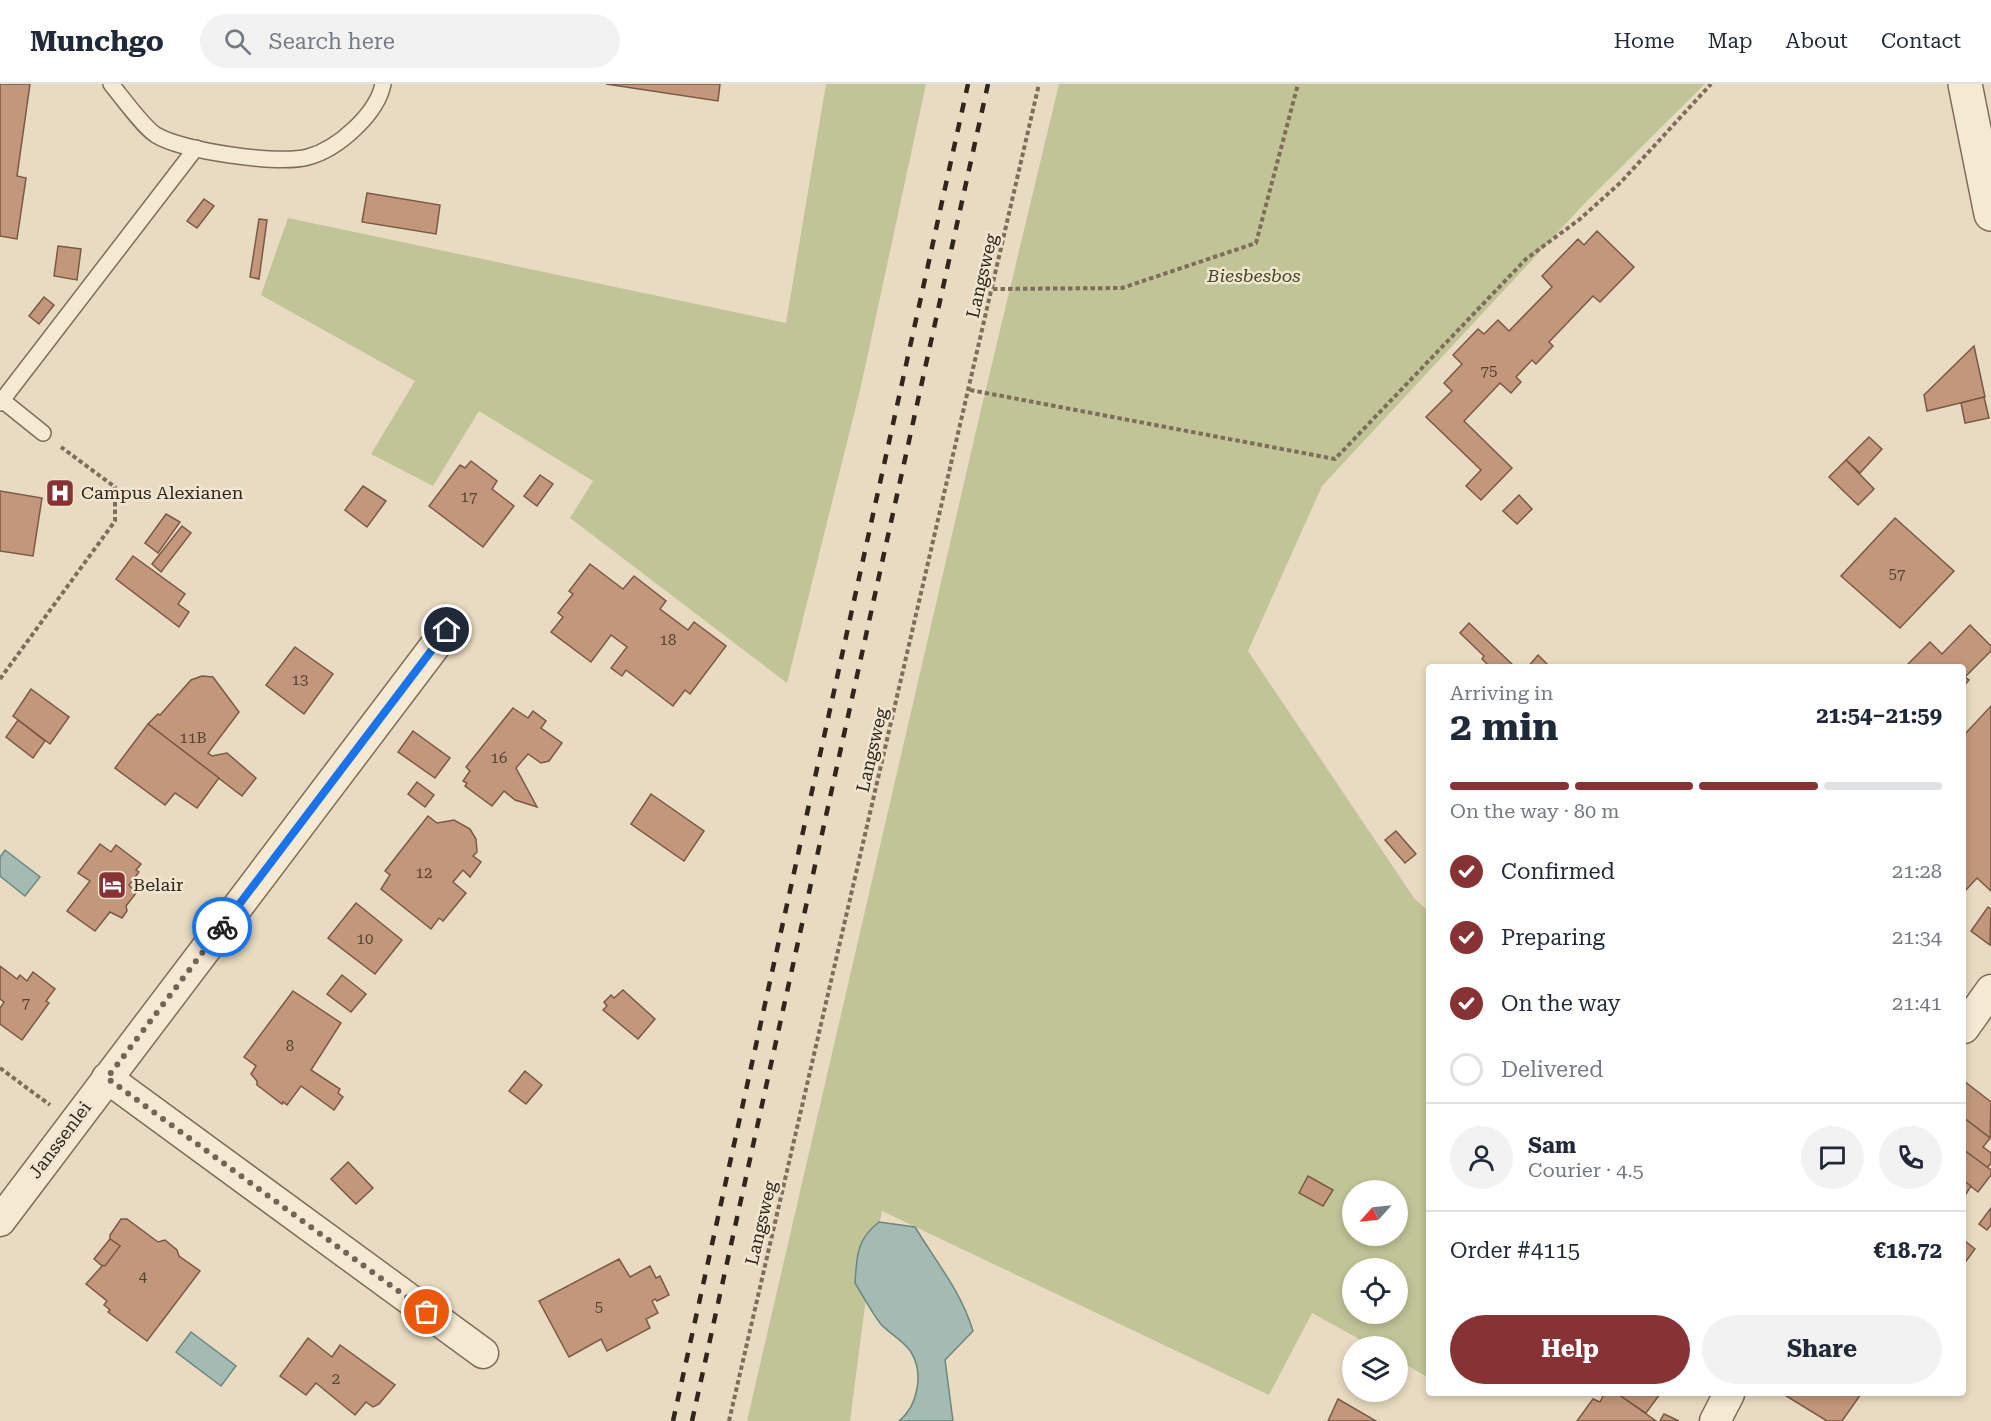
<!DOCTYPE html>
<meta charset="utf-8">
<style>
:root{--surface:#fff;--page:#f2f2f3;--text:#1f2937;--muted:#747a83;--line:#e0e1e3;--accent:#873234}
body{margin:0;font-family:"Roboto Serif",serif;background:var(--page);color:var(--text);height:100vh;display:flex;flex-direction:column;font-size:22px;white-space:nowrap}
*{box-sizing:border-box;margin:0}
p{font-size:20px;color:var(--muted)}
.icon{flex:none;width:33px;height:33px;fill:none;stroke:currentColor;stroke-width:2;stroke-linecap:round;stroke-linejoin:round}
.map{position:relative;flex:1;overflow:hidden}
.drawer{position:absolute;left:1426px;top:580px;width:540px;height:732px;display:flex;flex-direction:column;background:var(--surface);border-radius:6px;box-shadow:0 3px 9px #0003}
.drawer>*{flex:none}
.needle{width:39px;rotate:243deg}
.tools{position:absolute;left:1342px;top:1096px;display:grid;gap:12px}
.tools a{display:grid;place-items:center;width:66px;height:66px;border-radius:50%;background:var(--surface);box-shadow:0 3px 9px #0003;font-size:30px}
.pin{position:absolute;display:grid;place-items:center;width:51px;height:51px;color:#fff;margin:-26px;border:3px solid #fff;border-radius:50%;box-shadow:0 2px 6px #0007}
.courier{position:absolute;display:grid;place-items:center;width:60px;height:60px;margin:-30px;border:4px solid #1a73e8;border-radius:50%;background:#fff;color:#222;box-shadow:0 2px 8px #0007}
.overview em{font-style:normal;font-weight:700}
.overview div{display:flex;flex-direction:column-reverse}
.overview{display:flex;align-items:center;justify-content:space-between;height:102px;padding:0 24px}
h1{font-size:39px;font-weight:700;line-height:45px}
.bar{display:grid;grid-template-columns:repeat(4,1fr);gap:9px 6px;align-content:center;height:72px;padding:0 24px}
.bar i{height:8px;border-radius:4px;background:var(--line)}
.bar .current{background:var(--accent)}
.bar p{grid-column:span 4}
.line{display:flex;align-items:center;gap:15px;padding:0 24px;border-top:2px solid var(--line)}
.line div{flex:1}
.round{display:grid;place-items:center;flex:none;width:63px;height:63px;border-radius:32px;background:var(--page)}
ol{padding:0 24px;list-style:none}
li{display:flex;align-items:center;gap:18px;height:66px}
li p{margin-inline-start:auto}
li .icon{padding:6px;border-radius:50%;background:var(--accent);color:#fff;stroke-width:4}
li:last-child{color:var(--muted)}
li i{width:33px;height:33px;border:3px solid var(--line);border-radius:50%}
.primary-button{display:flex;gap:12px;margin-top:auto;padding:12px 24px}
.primary-button a{flex:1;height:69px;border-radius:36px;background:var(--accent);color:#fff;font-size:24px;font-weight:700;line-height:69px;text-align:center}
.primary-button a+a{background:var(--page);color:var(--text)}
header{display:flex;align-items:center;gap:36px;box-sizing:border-box;height:84px;padding:0 30px;background:var(--surface);border-bottom:2px solid var(--line)}
header strong{font-size:28px}
nav{display:flex;gap:33px;margin-inline-start:auto;font-size:21px}
.search{width:420px;height:54px;background:var(--page);display:flex;align-items:center;gap:15px;box-sizing:border-box;padding:0 21px;border-radius:33px;color:var(--muted);font-size:22px}
.map>svg:first-child{display:block}
</style>
<header>
<strong>Munchgo</strong>
<div class="search"><svg class="icon" aria-label="search" viewBox="0 0 24 24"><circle cx="10" cy="10" r="6"/><path d="M15 15l6 6"/></svg>Search here</div>
<nav><a>Home</a><a>Map</a><a>About</a><a>Contact</a></nav>
</header>
<div class="map">
<svg width="1991" height="1337" viewBox="0 0 1991 1337">
<rect width="100%" height="100%" fill="#e8dbc1"/>
<!-- green -->
<g fill="#c0c497" fill-rule="evenodd">
<polygon points="826,0 926,0 861,302 787,599 570,434 593,397 479,327 433,402 371,370 415,297 261,211 288,134 786,239"/>
<path d="M 1059,0 L 1705,0 L 1587,117 L 1322,402 L 1248,567 L 1414,814 L 1429,828 L 1429,1294 L 1398,1276 L 1398,1263 L 1374,1263 L 1312,1229 L 1269,1311 L 882,1127 L 869,1191 L 850,1337 L 747,1337 L 979,334 ZM 1353,1107 L 1398,1107 L 1398,1152 L 1353,1152 ZM 1353,1185 L 1398,1185 L 1398,1230 L 1353,1230 Z"/>
</g>
<!-- water -->
<g fill="#a3bbb3" stroke="#6c8780" stroke-width="1.5">
<polygon points="5,766 40,793 25,812 0,792 0,773"/>
<path d="M 879,1138 L 915,1143 C 936,1178 961,1207 973,1247 L 945,1276 L 953,1337 L 899,1337 C 918,1322 924,1289 911,1268 C 902,1255 888,1249 880,1239 C 871,1227 863,1212 855,1199 C 857,1172 856,1156 879,1138 Z"/>
<polygon points="191,1248 236,1282 221,1302 176,1268"/>
</g>
<!-- building -->
<g fill="#c2977b" stroke="#7b5944" stroke-width="1.5">
<polygon points="0,0 30,0 17,92 26,94 17,155 0,152"/>
<polygon points="606,0 720,0 718,17"/>
<polygon points="367,109 440,121 436,150 362,138"/>
<polygon points="204,115 214,122 197,144 187,137"/>
<polygon points="259,135 267,136 259,195 250,193"/>
<polygon points="1597,147 1634,183 1600,218 1593,212 1549,258 1553,262 1536,280 1532,276 1516,293 1521,298 1511,309 1500,299 1464,337 1512,384 1481,416 1466,402 1481,386 1426,333 1452,307 1444,299 1462,280 1453,271 1478,245 1484,250 1498,236 1509,247 1552,203 1542,192 1578,155 1584,161"/>
<polygon points="58,162 81,165 77,196 54,192"/>
<polygon points="44,213 54,221 39,240 29,232"/>
<polygon points="1974,262 1985,313 1927,327 1924,311"/>
<polygon points="1984,313 1989,334 1965,339 1961,319"/>
<polygon points="1869,353 1882,365 1860,389 1846,376"/>
<polygon points="1846,376 1874,405 1858,421 1829,393"/>
<polygon points="471,377 497,397 492,405 514,422 483,463 429,422 460,381 465,384"/>
<polygon points="540,391 553,400 537,422 524,412"/>
<polygon points="363,402 386,417 367,443 345,426"/>
<polygon points="0,407 42,414 33,472 0,467"/>
<polygon points="1519,411 1532,425 1517,440 1503,427"/>
<polygon points="166,430 180,438 158,469 145,459"/>
<polygon points="1895,434 1954,487 1900,544 1841,492"/>
<polygon points="182,442 191,449 161,488 152,480"/>
<polygon points="133,472 185,510 178,520 189,528 179,543 116,495"/>
<polygon points="590,480 623,505 634,492 666,517 660,525 688,546 694,538 726,562 690,610 685,606 673,622 626,586 622,592 611,584 627,563 611,551 591,578 551,548 563,533 558,529 573,510 569,507"/>
<polygon points="1469,539 1516,584 1491,584 1482,575 1484,572 1460,549"/>
<polygon points="1970,541 1991,562 1991,567 1965,593 1969,596 1964,602 1964,584 1904,584 1930,558 1942,570"/>
<polygon points="295,563 333,590 304,630 266,601"/>
<polygon points="1538,571 1551,584 1527,584"/>
<polygon points="202,592 213,593 239,628 208,669 212,672 227,669 256,694 242,712 148,640 158,630 160,631 191,596"/>
<polygon points="31,605 69,633 50,660 13,632"/>
<polygon points="1991,622 1991,807 1977,794 1964,808 1964,651"/>
<polygon points="513,624 528,634 533,627 546,637 541,644 562,659 549,677 541,679 528,670 516,684 537,723 515,716 504,707 492,722 465,702 467,699 463,697 470,687 466,683"/>
<polygon points="18,636 45,657 33,674 6,653"/>
<polygon points="148,640 219,694 197,724 175,709 165,721 115,684"/>
<polygon points="413,647 450,674 435,694 398,668"/>
<polygon points="417,698 434,711 425,723 408,710"/>
<polygon points="651,710 704,747 684,777 631,740"/>
<polygon points="428,732 437,739 454,736 470,745 476,755 477,768 473,772 481,778 470,793 463,786 453,798 466,809 443,837 439,834 431,845 381,805 390,791 385,787"/>
<polygon points="1396,747 1416,770 1405,779 1385,756"/>
<polygon points="100,760 111,768 116,761 141,780 136,786 139,788 129,801 136,809 126,822 127,827 122,834 110,828 95,847 67,827 90,797 78,789"/>
<polygon points="356,819 402,856 375,890 328,854"/>
<polygon points="1988,823 1991,825 1990,861 1971,847"/>
<polygon points="0,882 17,895 20,891 27,897 33,888 55,905 46,917 49,919 22,956 0,940 0,924 4,918 0,915"/>
<polygon points="342,891 366,910 351,928 327,910"/>
<polygon points="623,906 655,935 638,955 603,926 607,922 604,918 611,911 614,914"/>
<polygon points="293,907 341,939 311,986 340,1005 338,1009 343,1013 334,1026 301,1002 287,1021 283,1018 282,1020 257,1001 257,997 251,990 256,982 244,973"/>
<polygon points="525,987 542,1001 526,1020 509,1007"/>
<polygon points="1964,997 1991,1018 1990,1054 1964,1034"/>
<polygon points="1964,1034 1990,1054 1983,1063 1991,1069 1991,1079 1987,1084 1964,1066"/>
<polygon points="1964,1066 1991,1086 1991,1091 1978,1108 1964,1097"/>
<polygon points="348,1078 373,1104 356,1120 331,1095"/>
<polygon points="1308,1092 1333,1106 1323,1122 1299,1109"/>
<polygon points="1964,1097 1971,1102 1964,1113"/>
<polygon points="1991,1124 1991,1141 1987,1146 1979,1140"/>
<polygon points="121,1135 127,1135 158,1158 165,1156 177,1166 179,1172 200,1187 147,1257 108,1228 110,1226 104,1221 107,1217 86,1200 120,1162 110,1155 110,1151"/>
<polygon points="110,1155 120,1162 105,1182 101,1181 94,1175"/>
<polygon points="1965,1157 1975,1165 1964,1180 1964,1159"/>
<polygon points="619,1175 630,1193 650,1182 656,1194 660,1192 669,1211 657,1217 655,1215 652,1217 658,1229 646,1235 650,1244 607,1267 601,1255 569,1273 539,1217"/>
<polygon points="308,1254 332,1273 340,1261 395,1301 379,1320 373,1323 366,1318 355,1331 316,1299 306,1311 280,1292"/>
<polygon points="1604,1310 1618,1310 1656,1337 1577,1337 1593,1315 1600,1318"/>
<polygon points="1618,1310 1660,1310 1646,1329"/>
<polygon points="1783,1310 1861,1310 1842,1337 1827,1337"/>
<polygon points="1338,1315 1376,1337 1328,1337"/>
<polygon points="1664,1330 1679,1337 1660,1337"/>
</g>
<g fill="none" stroke-linecap="round" stroke-linejoin="round">
<!-- service casing -->
<g stroke="#7f6d5b" stroke-width="18">
<g id="service">
<path d="M 111,0 C 121,12 144,44 156,51 C 182,67 278,81 308,73 C 338,65 377,30 383,0"/>
<polyline points="2,316 43,349"/>
<polyline points="0,319 196,64"/>
</g>
</g>
<!-- minor casing -->
<g stroke="#7f6d5b" stroke-width="33">
<g id="minor">
<polyline points="1964,944 1991,906"/>
<polyline points="107,994 483,1269"/>
<polyline points="0,1137 447,546"/>
<polyline points="1715,1337 1729,1310"/>
</g>
</g>
<!-- tertiary casing -->
<g stroke="#7f6d5b" stroke-width="36">
<polyline id="tertiary" points="1965,0 1991,130"/>
</g>
<!-- path -->
<g stroke="#7f6d5b" stroke-width="4" stroke-dasharray="4.5 3" stroke-linecap="butt">
<polyline points="993,205 1122,204 1256,159 1298,0"/>
<polyline points="970,306 1335,375 1526,175 1580,135 1621,98 1711,0"/>
<polyline points="0,595 115,437 115,403 61,363"/>
<polyline points="0,984 50,1021"/>
<polyline points="729,1337 1039,0"/>
</g>
<!-- service -->
<use href="#service" stroke="#f4e9d3" stroke-width="15"/>
<!-- minor -->
<use href="#minor" stroke="#f4e9d3" stroke-width="30"/>
<!-- tertiary -->
<use href="#tertiary" stroke="#f4e9d3" stroke-width="33"/>
<!-- rail -->
<g stroke="#31261d" stroke-width="4.5" stroke-dasharray="10 10" stroke-linecap="butt">
<polyline points="673,1337 968,0"/>
<polyline points="692,1337 988,0"/>
</g>
</g>
<g fill="none" stroke-linecap="round" stroke-linejoin="round">
<!-- done -->
<polyline stroke="#716556" stroke-width="6" stroke-dasharray="0 10.8" points="222,843 107,994 427,1228"/>
<!-- route -->
<polyline stroke="#1a73e8" stroke-width="8" points="222,843 447,546"/>
</g>
<!-- icons -->
<defs>
<g id="hospital-square" transform="scale(1.5)"><rect x="-9" y="-9" width="18" height="18" rx="4" fill="#873234" stroke="#f0e6d0"/><path d="M-5-5h3v3.5h4V-5h3V5h-3V1.5h-4V5h-3Z" fill="#fff"/></g>
<g id="hotel-square" transform="scale(1.5)"><rect x="-9" y="-9" width="18" height="18" rx="4" fill="#873234" stroke="#f0e6d0"/><path d="M-6-4.5h1.5V1H6V5H4.5V3h-9V5H-6ZM-4 0a1.8 1.8 0 1 1 3.6 0ZM.5 0V-2.5h3Q6-2.5 6 0Z" fill="#fff"/></g>
</defs>
<g fill-rule="evenodd">
<use href="#hospital-square" x="60" y="409"/>
<use href="#hotel-square" x="112" y="801"/>
</g>
<g text-anchor="middle" stroke-width="5" stroke-linejoin="round" paint-order="stroke">
<!-- number labels -->
<g font-size="15" fill="#554234">
<text x="1489" y="292">75</text>
<text x="469" y="418">17</text>
<text x="1897" y="495">57</text>
<text x="668" y="561">18</text>
<text x="300" y="601">13</text>
<text x="193" y="659">11B</text>
<text x="499" y="679">16</text>
<text x="424" y="794">12</text>
<text x="365" y="860">10</text>
<text x="26" y="924">7</text>
<text x="290" y="967">8</text>
<text x="143" y="1198">4</text>
<text x="599" y="1228">5</text>
<text x="336" y="1300">2</text>
</g>
<!-- street labels -->
<g font-size="18" fill="#31261d" stroke="#f0e6d0">
<text transform="translate(982 192) rotate(-77)" y="6">Langsweg</text>
<text transform="translate(872 666) rotate(-77)" y="6">Langsweg</text>
<text transform="translate(60 1056) rotate(-53)" y="6">Janssenlei</text>
<text transform="translate(761 1139) rotate(-77)" y="6">Langsweg</text>
</g>
<!-- park labels -->
<g font-size="18" font-style="italic" fill="#424b26" stroke="#f0e6d0">
<text x="1254" y="198">Biesbesbos</text>
</g>
<!-- poi labels -->
<g font-size="18" fill="#31261d" stroke="#f0e6d0" text-anchor="start">
<text x="81" y="415">Campus Alexianen</text>
<text x="133" y="807">Belair</text>
</g>
</g>
</svg>
<div class="tools">
<a><svg class="needle" viewBox="-14 -14 28 28"><path d="M0-13l5 13h-10z" fill="#e53935"/><path d="M0 13l5-13h-10z" fill="#747a83"/></svg></a>
<a><svg class="icon" aria-label="locate" viewBox="0 0 24 24"><circle cx="12" cy="12" r="6"/><path d="M12 2v4M12 18v4M2 12h4M18 12h4"/></svg></a>
<a><svg class="icon" aria-label="layers" viewBox="0 0 24 24"><path d="M12 4l9 5-9 5-9-5zM3 14l9 5 9-5"/></svg></a>
</div>
<div class="pin" style="left:427px;top:1228px;background:#ea580c"><svg class="icon" aria-label="bag" viewBox="0 0 24 24"><path d="M5 8h14l-1 12H6zM9 8a3 3 0 0 1 6 0"/></svg></div>
<div class="pin" style="left:447px;top:546px;background:#1f2937"><svg class="icon" aria-label="home" viewBox="0 0 24 24"><path d="M3 11l9-7 9 7M6 9v11h12V9"/></svg></div>
<div class="courier" style="left:222px;top:843px"><svg class="icon" aria-label="bike" viewBox="0 0 24 24"><circle cx="6" cy="16" r="4"/><circle cx="18" cy="16" r="4"/><path d="M6 16l4-8h5l3 8M10 8l3 8H6M13 5h3"/></svg></div>
<section class="drawer">
<div class="overview"><div><h1>2 min</h1><p>Arriving in</p></div><em>21:54–21:59</em></div>
<div class="bar"><i class="current"></i><i class="current"></i><i class="current"></i><i></i><p>On the way · 80 m</p></div>
<ol>
<li><svg class="icon" aria-label="check" viewBox="0 0 24 24"><path d="M5 12l5 5 9-10"/></svg>Confirmed<p>21:28</p></li>
<li><svg class="icon" aria-label="check" viewBox="0 0 24 24"><path d="M5 12l5 5 9-10"/></svg>Preparing<p>21:34</p></li>
<li><svg class="icon" aria-label="check" viewBox="0 0 24 24"><path d="M5 12l5 5 9-10"/></svg>On the way<p>21:41</p></li>
<li><i></i>Delivered</li>
</ol>
<div class="line" style="height:108px"><a class="round"><svg class="icon" aria-label="person" viewBox="0 0 24 24"><circle cx="12" cy="8" r="4"/><path d="M4 21q1-7 8-7t8 7"/></svg></a><div><b>Sam</b><p>Courier · 4.5</p></div><a class="round"><svg class="icon" aria-label="chat" viewBox="0 0 24 24"><path d="M4 5h16v11H9l-5 4z"/></svg></a><a class="round"><svg class="icon" aria-label="phone" viewBox="0 0 24 24"><path d="M5 4h4l2 5-3 2q2 4 5 5l2-3 5 2v4C11 20 4 13 5 4z"/></svg></a></div>
<div class="line" style="height:78px"><div>Order #4115</div><b>€18.72</b></div>
<div class="primary-button"><a>Help</a><a>Share</a></div>
</section>
</div>
